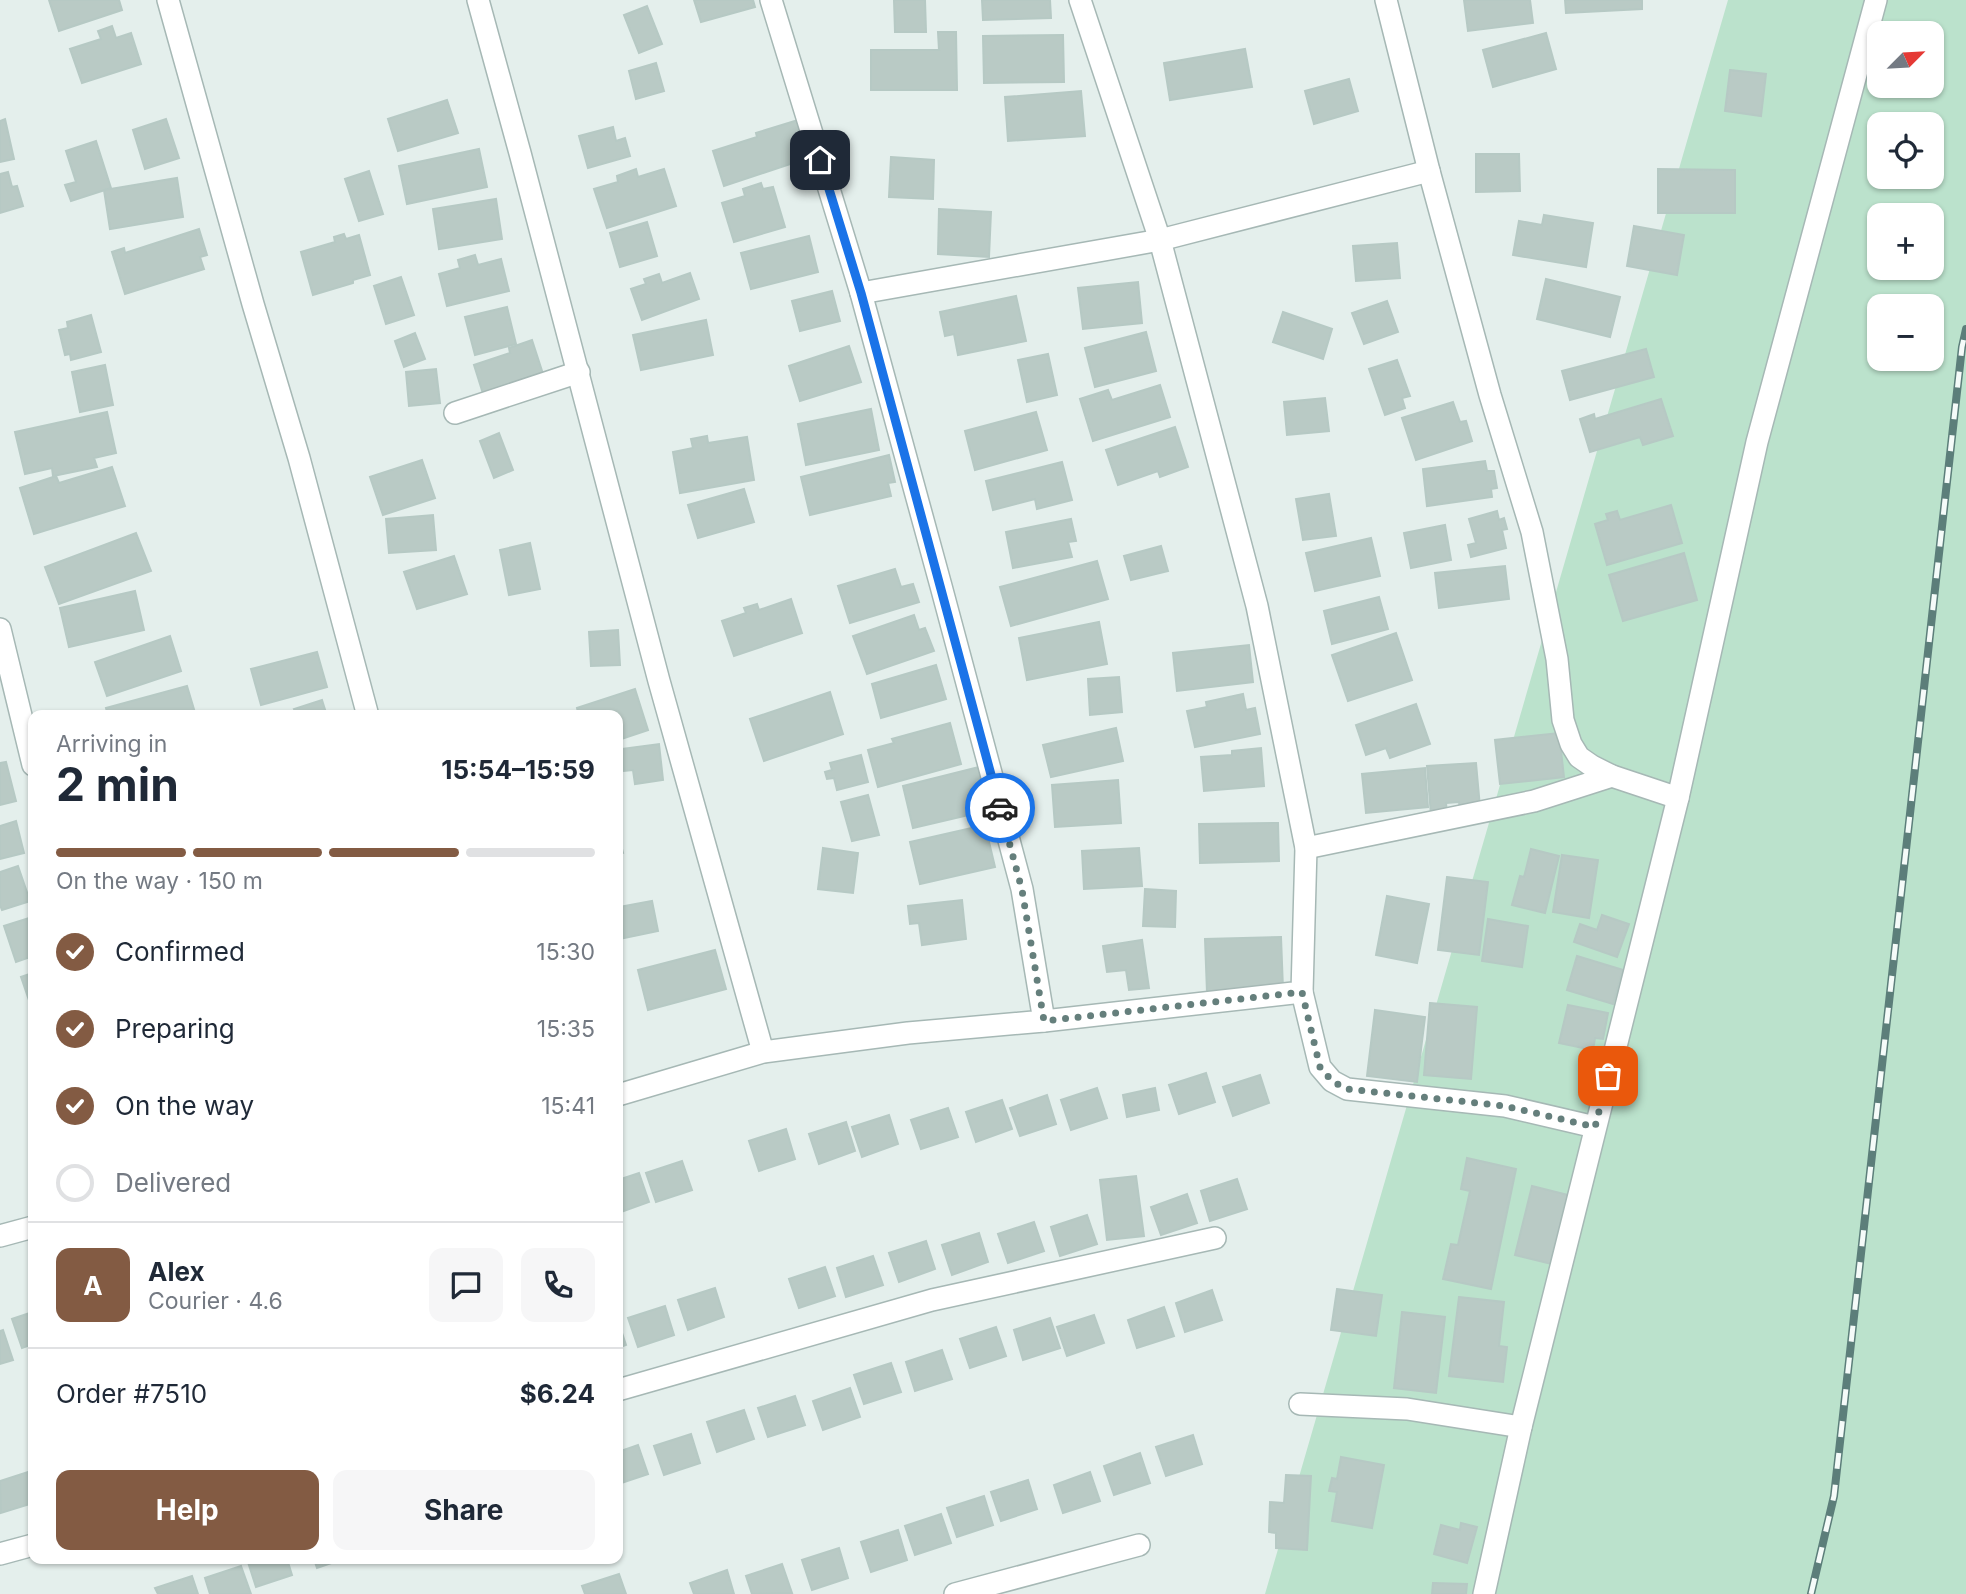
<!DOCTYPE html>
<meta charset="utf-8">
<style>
:root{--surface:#fff;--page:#f6f6f7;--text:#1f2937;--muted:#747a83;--line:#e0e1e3;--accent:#835b43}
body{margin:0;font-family:Inter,sans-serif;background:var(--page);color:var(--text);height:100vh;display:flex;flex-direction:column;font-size:26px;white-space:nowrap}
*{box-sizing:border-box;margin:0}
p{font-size:23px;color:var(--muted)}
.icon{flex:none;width:38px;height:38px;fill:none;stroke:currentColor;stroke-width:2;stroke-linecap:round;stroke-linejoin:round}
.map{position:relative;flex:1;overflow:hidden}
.details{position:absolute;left:28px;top:710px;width:595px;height:854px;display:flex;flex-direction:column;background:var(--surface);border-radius:14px;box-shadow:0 2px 5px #0004}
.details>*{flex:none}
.needle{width:46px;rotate:66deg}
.fabs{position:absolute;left:1867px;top:21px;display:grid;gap:14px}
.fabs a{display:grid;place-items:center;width:77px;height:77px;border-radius:14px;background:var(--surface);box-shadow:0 2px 5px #0004;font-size:35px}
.pin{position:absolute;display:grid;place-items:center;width:60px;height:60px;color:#fff;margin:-30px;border-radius:14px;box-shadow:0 4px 10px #0006}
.courier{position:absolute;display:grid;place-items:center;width:70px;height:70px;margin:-35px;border:5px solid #1a73e8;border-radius:50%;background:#fff;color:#222;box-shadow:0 2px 9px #0007}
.head em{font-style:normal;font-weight:700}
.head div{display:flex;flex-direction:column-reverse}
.head{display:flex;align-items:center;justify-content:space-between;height:119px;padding:0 28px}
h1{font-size:46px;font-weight:700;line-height:52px}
.bar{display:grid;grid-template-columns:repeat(4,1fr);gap:10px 7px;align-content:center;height:84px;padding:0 28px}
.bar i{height:9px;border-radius:5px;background:var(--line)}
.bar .selected{background:var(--accent)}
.bar p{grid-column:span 4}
.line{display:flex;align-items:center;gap:18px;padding:0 28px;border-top:2px solid var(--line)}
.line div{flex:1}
.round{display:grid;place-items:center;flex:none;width:74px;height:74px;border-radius:14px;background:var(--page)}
ol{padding:0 28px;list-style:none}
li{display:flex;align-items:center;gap:21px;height:77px}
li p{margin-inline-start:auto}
li .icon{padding:7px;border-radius:50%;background:var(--accent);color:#fff;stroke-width:4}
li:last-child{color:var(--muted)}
li i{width:38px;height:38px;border:4px solid var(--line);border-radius:50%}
.button{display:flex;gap:14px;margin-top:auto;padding:14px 28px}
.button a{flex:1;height:80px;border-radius:14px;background:var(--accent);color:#fff;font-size:28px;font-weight:700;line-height:80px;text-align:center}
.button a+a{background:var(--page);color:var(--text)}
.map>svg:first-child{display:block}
</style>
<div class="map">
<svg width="1966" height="1594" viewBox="0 0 1966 1594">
<rect width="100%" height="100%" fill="#e4efec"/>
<!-- green -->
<path fill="#bbe2cc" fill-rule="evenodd" d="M 1728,0 L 1966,0 L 1966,1594 L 1265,1594 ZM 1880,33 L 1932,33 L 1932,86 L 1880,86 ZM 1880,124 L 1932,124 L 1932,177 L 1880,177 ZM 1880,215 L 1932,215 L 1932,268 L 1880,268 ZM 1880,306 L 1932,306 L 1932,359 L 1880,359 Z"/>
<!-- building -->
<g fill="#b9cac5" stroke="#b6c9c4" stroke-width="2">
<polygon points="49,0 119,0 122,10 59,31"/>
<polygon points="694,0 753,0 755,7 701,22"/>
<polygon points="894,0 925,0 926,32 895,32"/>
<polygon points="982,0 1050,0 1051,18 983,20"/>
<polygon points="1464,0 1530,0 1533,23 1468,31"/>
<polygon points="1565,0 1642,0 1642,9 1566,13"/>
<polygon points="647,6 662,44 639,53 624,15"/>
<polygon points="112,26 116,38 131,33 141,64 82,83 70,49 101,39 98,31"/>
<polygon points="938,32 956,32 957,90 871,90 871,50 939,50"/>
<polygon points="1546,33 1556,69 1493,87 1483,50"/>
<polygon points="1063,35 1064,82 984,83 983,36"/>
<polygon points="1245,49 1252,87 1170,100 1164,63"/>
<polygon points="656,63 664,91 636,99 629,71"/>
<polygon points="1730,70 1766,74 1761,116 1725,111"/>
<polygon points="1349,79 1358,111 1314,124 1305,91"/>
<polygon points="1081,91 1085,136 1008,141 1005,97"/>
<polygon points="447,100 458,133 398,151 388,119"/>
<polygon points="5,119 14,159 0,162 0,121"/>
<polygon points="166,119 179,158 145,169 133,130"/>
<polygon points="798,120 811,157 724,186 713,151 757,137 756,133"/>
<polygon points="613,127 616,141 625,138 630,156 588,168 579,136"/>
<polygon points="96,141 111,188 71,201 65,185 76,182 66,151"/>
<polygon points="479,149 487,187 407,204 399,166"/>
<polygon points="1476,154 1519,154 1520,191 1476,192"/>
<polygon points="891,157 934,160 933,199 889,197"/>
<polygon points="636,169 638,177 664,169 676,206 607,228 594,189 618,182 617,176"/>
<polygon points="1658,169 1735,170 1735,213 1658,213"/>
<polygon points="369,171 383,214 359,221 345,179"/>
<polygon points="8,172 12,187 17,186 23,206 0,213 0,174"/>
<polygon points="177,178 183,217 110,229 104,190"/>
<polygon points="761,183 763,189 773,187 785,227 734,242 722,203 745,196 743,189"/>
<polygon points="496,199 502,239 439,249 433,209"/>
<polygon points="939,209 991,212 989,257 938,254"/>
<polygon points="1544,215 1593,223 1586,267 1513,255 1519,221 1542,225"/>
<polygon points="647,222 657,256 620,267 610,233"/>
<polygon points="1634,226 1684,235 1677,275 1627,266"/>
<polygon points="199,229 207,255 200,257 204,269 125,294 112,252 124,248 125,253"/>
<polygon points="344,234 346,239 359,235 370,275 353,280 353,283 313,295 301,252 335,242 334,237"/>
<polygon points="809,236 818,272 751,289 741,253"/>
<polygon points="1397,243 1400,278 1356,281 1353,246"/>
<polygon points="475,255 478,265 501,259 509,291 447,306 439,274 460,268 458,260"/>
<polygon points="690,273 699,299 642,320 631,289 646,284 644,279 659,274 662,283"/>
<polygon points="401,277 414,315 386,324 374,286"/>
<polygon points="1546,279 1620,297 1610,337 1537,319"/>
<polygon points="1138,282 1142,323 1083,329 1078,288"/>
<polygon points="832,291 840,321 800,331 792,301"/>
<polygon points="1016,296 1026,341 958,355 954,334 945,336 940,312"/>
<polygon points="1387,301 1398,332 1364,344 1352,313"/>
<polygon points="507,307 516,344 475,355 465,317"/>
<polygon points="1283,312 1332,329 1323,359 1273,342"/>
<polygon points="91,315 101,352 71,360 70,354 65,355 59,330 68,328 67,322"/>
<polygon points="706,320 713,355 641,370 633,335"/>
<polygon points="1146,332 1156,371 1095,387 1085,348"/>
<polygon points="415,333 425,359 404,367 395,341"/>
<polygon points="532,340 545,380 485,400 474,365 510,353 509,348"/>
<polygon points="849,346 861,382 800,401 789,366"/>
<polygon points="1646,349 1654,377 1570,400 1562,371"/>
<polygon points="1048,354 1057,395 1027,402 1018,360"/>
<polygon points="1397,360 1410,396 1402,398 1405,408 1385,415 1369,369"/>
<polygon points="105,365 113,405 80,412 72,372"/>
<polygon points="436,369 440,403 409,406 406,372"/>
<polygon points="1160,385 1170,417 1093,441 1080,399 1108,390 1112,400"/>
<polygon points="1325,398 1329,431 1287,435 1284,402"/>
<polygon points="1661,399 1673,436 1643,445 1640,437 1590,452 1580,419 1594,414 1595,419"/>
<polygon points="1453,402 1460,422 1466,421 1472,441 1416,460 1402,418"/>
<polygon points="871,409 879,450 806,465 798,424"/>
<polygon points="107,412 116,453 94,458 97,467 53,476 52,468 25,474 15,432"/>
<polygon points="1036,412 1047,450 975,470 965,431"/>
<polygon points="1175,427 1188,467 1160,477 1158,471 1118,485 1106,450"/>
<polygon points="499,433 513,470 494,478 480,441"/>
<polygon points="707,436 708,443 747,437 754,480 680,493 673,452 693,448 691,439"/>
<polygon points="889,455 895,482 888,483 891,496 810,515 801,477"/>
<polygon points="422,460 435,498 383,515 370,477"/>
<polygon points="1485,461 1487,471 1494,471 1497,488 1491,489 1492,497 1427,506 1423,469"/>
<polygon points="1062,462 1072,500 1037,509 1035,499 993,510 986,481"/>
<polygon points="112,467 125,506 34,534 20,488 56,476 59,483"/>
<polygon points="744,489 754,522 698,538 688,505"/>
<polygon points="1329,494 1336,536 1303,540 1296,499"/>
<polygon points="1671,505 1682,543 1607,565 1595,524 1608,520 1606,514 1617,511 1620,520"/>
<polygon points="1497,511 1499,520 1504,518 1507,529 1502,530 1506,548 1471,557 1468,545 1476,543 1469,519"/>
<polygon points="433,515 436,550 389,553 386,519"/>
<polygon points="1071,519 1076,541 1068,542 1072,557 1013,568 1006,532"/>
<polygon points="1445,525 1451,560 1411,568 1404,533"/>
<polygon points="136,533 151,571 59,604 45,567"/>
<polygon points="1371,538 1380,576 1315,591 1306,553"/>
<polygon points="530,543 540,589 509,595 500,550"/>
<polygon points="1161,546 1168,571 1131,580 1124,556"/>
<polygon points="1684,553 1697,600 1623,621 1609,575"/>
<polygon points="454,556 467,594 417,609 404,572"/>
<polygon points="1097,561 1108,599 1011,626 1000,587"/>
<polygon points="1505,566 1509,599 1439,608 1435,573"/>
<polygon points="895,569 901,587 913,584 919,602 850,623 838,586"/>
<polygon points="135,591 144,630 69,647 60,608"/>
<polygon points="1379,597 1388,629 1332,644 1324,611"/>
<polygon points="791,599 802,633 734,656 722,621 746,613 744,608 757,604 759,610"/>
<polygon points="914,615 919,630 925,628 934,651 867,674 853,636"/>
<polygon points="1099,622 1107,664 1027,680 1019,638"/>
<polygon points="618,630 620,665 591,666 589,632"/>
<polygon points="1396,633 1412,680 1348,701 1332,655"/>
<polygon points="170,636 181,671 107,696 95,662"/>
<polygon points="1249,645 1253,682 1177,691 1173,653"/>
<polygon points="317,652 327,687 261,705 251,669"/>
<polygon points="936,665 946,699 881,718 872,684"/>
<polygon points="1119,677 1122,712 1090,715 1088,679"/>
<polygon points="187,686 196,716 108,716 106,708"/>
<polygon points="635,689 648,730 618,740 618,716 579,716 577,708"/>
<polygon points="830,692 843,734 764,761 750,719"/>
<polygon points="1243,694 1246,710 1255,708 1260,734 1195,747 1187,711 1207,707 1206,702"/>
<polygon points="322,700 327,716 280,716 295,711 294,709"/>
<polygon points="1416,704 1430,744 1390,758 1386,748 1366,755 1356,725"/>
<polygon points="950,723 961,764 878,787 868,750 894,743 892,739"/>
<polygon points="1116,728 1123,761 1051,777 1043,745"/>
<polygon points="1559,733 1564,777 1500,784 1495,740"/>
<polygon points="659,744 663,780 635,784 633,770 624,771 621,749"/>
<polygon points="1261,748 1264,786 1204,791 1201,757 1232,755 1232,751"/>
<polygon points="861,755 868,782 837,790 834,778 827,779 825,772 832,770 830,763"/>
<polygon points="6,762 16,801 0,805 0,763"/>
<polygon points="1476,763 1480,807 1460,809 1459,802 1446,803 1447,813 1431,815 1427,766"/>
<polygon points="979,767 990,810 913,828 903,786"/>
<polygon points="1425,768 1428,807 1366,813 1362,774"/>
<polygon points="1118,780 1121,823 1055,827 1052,785"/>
<polygon points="868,795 879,835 852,841 841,802"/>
<polygon points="16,821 24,853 0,859 0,826"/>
<polygon points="1278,823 1279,861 1200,863 1199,824"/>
<polygon points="985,825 995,867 920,884 910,842"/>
<polygon points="618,833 623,853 618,855"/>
<polygon points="823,848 858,853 853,893 818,889"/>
<polygon points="1139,848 1142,886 1084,889 1082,851"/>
<polygon points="1531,849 1559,856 1545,913 1512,905 1520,876 1524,877"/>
<polygon points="1562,855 1598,860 1589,918 1553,912"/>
<polygon points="18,866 30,901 2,910 0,905 0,872"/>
<polygon points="1447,877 1488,882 1479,955 1438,950"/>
<polygon points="1145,889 1176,891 1175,927 1143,926"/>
<polygon points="1387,896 1429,904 1417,963 1376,955"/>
<polygon points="962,900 966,939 922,945 919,923 910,924 908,906"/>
<polygon points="652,901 658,931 624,938 619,907"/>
<polygon points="1602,915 1629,924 1617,957 1574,942 1580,924 1597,930"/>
<polygon points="32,917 33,956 16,962 4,926"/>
<polygon points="1488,919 1528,926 1522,967 1482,961"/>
<polygon points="1281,937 1283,989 1207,992 1205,939"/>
<polygon points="1142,940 1149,988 1129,990 1126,970 1107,972 1103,946"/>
<polygon points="715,950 726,989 648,1010 638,970"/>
<polygon points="1577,956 1623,970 1613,1004 1567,990"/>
<polygon points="33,973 33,1012 21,977"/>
<polygon points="1430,1003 1477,1007 1471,1079 1424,1075"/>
<polygon points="1568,1005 1608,1013 1603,1039 1595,1038 1593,1050 1559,1043"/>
<polygon points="1375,1010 1425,1017 1417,1082 1367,1076"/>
<polygon points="1206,1073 1215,1102 1179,1114 1169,1085"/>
<polygon points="1260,1075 1269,1103 1233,1116 1223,1087"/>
<polygon points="1097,1088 1107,1118 1071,1130 1061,1100"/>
<polygon points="1155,1088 1159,1110 1127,1117 1123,1095"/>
<polygon points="1047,1095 1056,1124 1020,1136 1010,1108"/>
<polygon points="1002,1100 1012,1129 976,1142 966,1112"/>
<polygon points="948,1108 958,1137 921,1149 911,1120"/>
<polygon points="889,1115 898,1144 862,1157 852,1127"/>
<polygon points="846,1122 855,1151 819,1164 809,1134"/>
<polygon points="786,1129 795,1159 759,1171 749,1141"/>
<polygon points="1467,1158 1516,1169 1491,1289 1443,1279 1451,1244 1458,1245 1470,1191 1461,1189"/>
<polygon points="682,1161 692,1190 656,1202 646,1173"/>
<polygon points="639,1173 649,1202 618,1213 618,1180"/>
<polygon points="1136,1176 1144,1236 1107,1240 1100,1180"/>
<polygon points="1237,1179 1247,1209 1210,1221 1201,1191"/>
<polygon points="1532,1186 1576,1197 1560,1266 1515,1255"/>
<polygon points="1187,1194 1197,1223 1161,1235 1151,1207"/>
<polygon points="1087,1215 1097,1244 1060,1256 1051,1227"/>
<polygon points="1034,1222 1044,1251 1008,1263 998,1234"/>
<polygon points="979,1233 988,1262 952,1275 942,1245"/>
<polygon points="926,1241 935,1269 899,1282 889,1253"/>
<polygon points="873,1256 883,1285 846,1297 837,1268"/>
<polygon points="825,1267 835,1296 799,1308 789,1279"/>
<polygon points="715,1288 724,1317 688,1330 678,1300"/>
<polygon points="1337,1289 1382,1295 1376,1336 1331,1330"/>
<polygon points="1212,1290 1222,1320 1185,1332 1176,1303"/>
<polygon points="1459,1297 1504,1302 1499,1346 1507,1347 1503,1382 1449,1376"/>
<polygon points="665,1306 674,1335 638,1347 628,1318"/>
<polygon points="1164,1307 1174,1336 1137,1348 1128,1320"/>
<polygon points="33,1312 33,1344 22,1348 12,1319"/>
<polygon points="1402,1312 1445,1317 1436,1393 1394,1388"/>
<polygon points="1094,1315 1104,1343 1067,1356 1057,1327"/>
<polygon points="1050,1318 1060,1348 1023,1360 1014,1330"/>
<polygon points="618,1321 626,1345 618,1348"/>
<polygon points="996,1327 1006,1356 970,1368 960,1339"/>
<polygon points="3,1330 13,1360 0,1364 0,1331"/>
<polygon points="942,1350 952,1379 915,1391 906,1362"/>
<polygon points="891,1363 901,1392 864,1404 854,1375"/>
<polygon points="850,1388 860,1417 823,1430 813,1401"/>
<polygon points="795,1396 805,1425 768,1437 758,1408"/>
<polygon points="744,1410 754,1439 717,1452 707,1422"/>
<polygon points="691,1434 700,1463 664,1475 654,1446"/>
<polygon points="1193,1435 1202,1464 1166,1476 1156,1447"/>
<polygon points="638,1445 648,1474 618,1484 618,1452"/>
<polygon points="1140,1453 1150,1483 1114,1495 1104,1466"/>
<polygon points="1341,1457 1384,1465 1372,1528 1332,1521 1337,1492 1329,1491 1332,1478 1337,1479"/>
<polygon points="28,1472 33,1488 33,1503 1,1513 0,1481"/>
<polygon points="1090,1472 1100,1501 1063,1513 1054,1485"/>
<polygon points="1286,1475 1311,1476 1307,1550 1276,1548 1276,1533 1269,1532 1270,1502 1284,1503"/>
<polygon points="1028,1480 1037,1509 1001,1521 991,1492"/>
<polygon points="984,1496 993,1525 957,1537 947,1508"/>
<polygon points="941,1514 951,1543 915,1555 905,1526"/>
<polygon points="1461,1523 1477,1527 1467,1563 1434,1554 1441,1525 1460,1530"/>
<polygon points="898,1530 907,1560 871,1572 861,1542"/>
<polygon points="839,1548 848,1578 812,1590 802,1560"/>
<polygon points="247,1559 287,1559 292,1575 256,1587"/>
<polygon points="314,1559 343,1559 317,1568"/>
<polygon points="782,1564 792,1593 752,1594 746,1576"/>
<polygon points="241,1566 251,1594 210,1594 205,1578"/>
<polygon points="727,1570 734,1594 694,1594 690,1583"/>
<polygon points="619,1574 626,1594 585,1594 582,1586"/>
<polygon points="192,1576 198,1594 158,1594 155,1588"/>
<polygon points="1433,1583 1467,1584 1466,1594 1432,1594"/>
</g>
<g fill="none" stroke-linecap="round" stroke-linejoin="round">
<!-- minor casing -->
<g stroke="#a6b8b5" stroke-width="24">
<g id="minor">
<polyline points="168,0 253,304 299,458 368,716"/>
<polyline points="478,0 520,153 659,681 763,1052"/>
<polyline points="1386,0 1429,171 1490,395 1532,532 1557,659 1563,720 1571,744 1579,757 1592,766 1612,776 1678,798"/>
<polyline points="861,293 1160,240 1429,171"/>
<polyline points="455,413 579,372"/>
<polyline points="0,629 33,765"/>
<polyline points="1306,848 1534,801 1612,776"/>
<polyline points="1302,992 1320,1067 1332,1081 1347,1089 1505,1106 1595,1127"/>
<polyline points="1044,1021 1302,992 1306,848 1257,606 1160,240 1080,0"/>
<polyline points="618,1095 763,1052 908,1033 1044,1021 1022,889 941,586 861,293 771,0"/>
<polyline points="0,1236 33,1227"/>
<polyline points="618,1390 932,1300 1215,1238"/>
<polyline points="1300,1404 1407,1409 1521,1427"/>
<polyline points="0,1554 33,1545"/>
<polyline points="955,1594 1139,1545"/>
<polyline points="1484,1594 1521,1427 1678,798 1757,442 1876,0"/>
</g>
</g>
<!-- minor -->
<use href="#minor" stroke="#fff" stroke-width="21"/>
<!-- rail casing -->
<g stroke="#5c7e7a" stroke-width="8">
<polyline id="rail" points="1811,1594 1834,1496 1962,347 1966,329"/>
</g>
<!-- rail -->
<use href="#rail" stroke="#f5fbf9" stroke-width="5" stroke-dasharray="16" stroke-linecap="butt"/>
</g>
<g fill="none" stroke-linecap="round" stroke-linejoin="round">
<!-- done -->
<polyline stroke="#657f7c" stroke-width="7" stroke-dasharray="0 12.6" points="1000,808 1022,890 1044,1021 1302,992 1320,1067 1332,1081 1347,1089 1505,1106 1595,1127 1608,1076"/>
<!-- route -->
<polyline stroke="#1a73e8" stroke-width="9" points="820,160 861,293 1000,808"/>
</g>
</svg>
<div class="fabs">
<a><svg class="needle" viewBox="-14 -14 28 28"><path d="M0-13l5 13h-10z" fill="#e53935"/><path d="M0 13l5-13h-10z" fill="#747a83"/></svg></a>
<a><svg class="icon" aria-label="locate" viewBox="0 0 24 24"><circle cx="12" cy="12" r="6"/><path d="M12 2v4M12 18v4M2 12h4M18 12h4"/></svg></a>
<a>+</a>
<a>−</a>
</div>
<div class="pin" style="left:1608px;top:1076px;background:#ea580c"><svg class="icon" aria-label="bag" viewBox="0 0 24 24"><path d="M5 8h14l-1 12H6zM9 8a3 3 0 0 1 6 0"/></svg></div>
<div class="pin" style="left:820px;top:160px;background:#1f2937"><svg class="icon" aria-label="home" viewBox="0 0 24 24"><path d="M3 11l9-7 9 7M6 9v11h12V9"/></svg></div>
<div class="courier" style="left:1000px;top:808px"><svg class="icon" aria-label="car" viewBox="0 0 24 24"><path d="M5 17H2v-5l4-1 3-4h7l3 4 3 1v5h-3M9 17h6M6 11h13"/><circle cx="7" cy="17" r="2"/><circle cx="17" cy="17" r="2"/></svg></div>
<section class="details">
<div class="head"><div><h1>2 min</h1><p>Arriving in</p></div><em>15:54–15:59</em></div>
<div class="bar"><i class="selected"></i><i class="selected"></i><i class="selected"></i><i></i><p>On the way · 150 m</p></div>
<ol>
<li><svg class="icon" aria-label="check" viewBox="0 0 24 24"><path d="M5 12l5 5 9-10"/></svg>Confirmed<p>15:30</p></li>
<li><svg class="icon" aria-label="check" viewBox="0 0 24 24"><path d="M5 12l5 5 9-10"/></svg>Preparing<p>15:35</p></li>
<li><svg class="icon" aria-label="check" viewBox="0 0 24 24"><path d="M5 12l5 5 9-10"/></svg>On the way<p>15:41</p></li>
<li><i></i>Delivered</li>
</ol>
<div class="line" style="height:126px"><b class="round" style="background:var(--accent);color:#fff">A</b><div><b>Alex</b><p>Courier · 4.6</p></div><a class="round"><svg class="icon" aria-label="chat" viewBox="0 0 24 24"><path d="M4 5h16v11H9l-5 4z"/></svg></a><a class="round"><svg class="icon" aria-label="phone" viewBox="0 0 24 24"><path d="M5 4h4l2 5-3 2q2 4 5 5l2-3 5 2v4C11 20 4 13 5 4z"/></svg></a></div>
<div class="line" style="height:91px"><div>Order #7510</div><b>$6.24</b></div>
<div class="button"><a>Help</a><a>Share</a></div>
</section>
</div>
